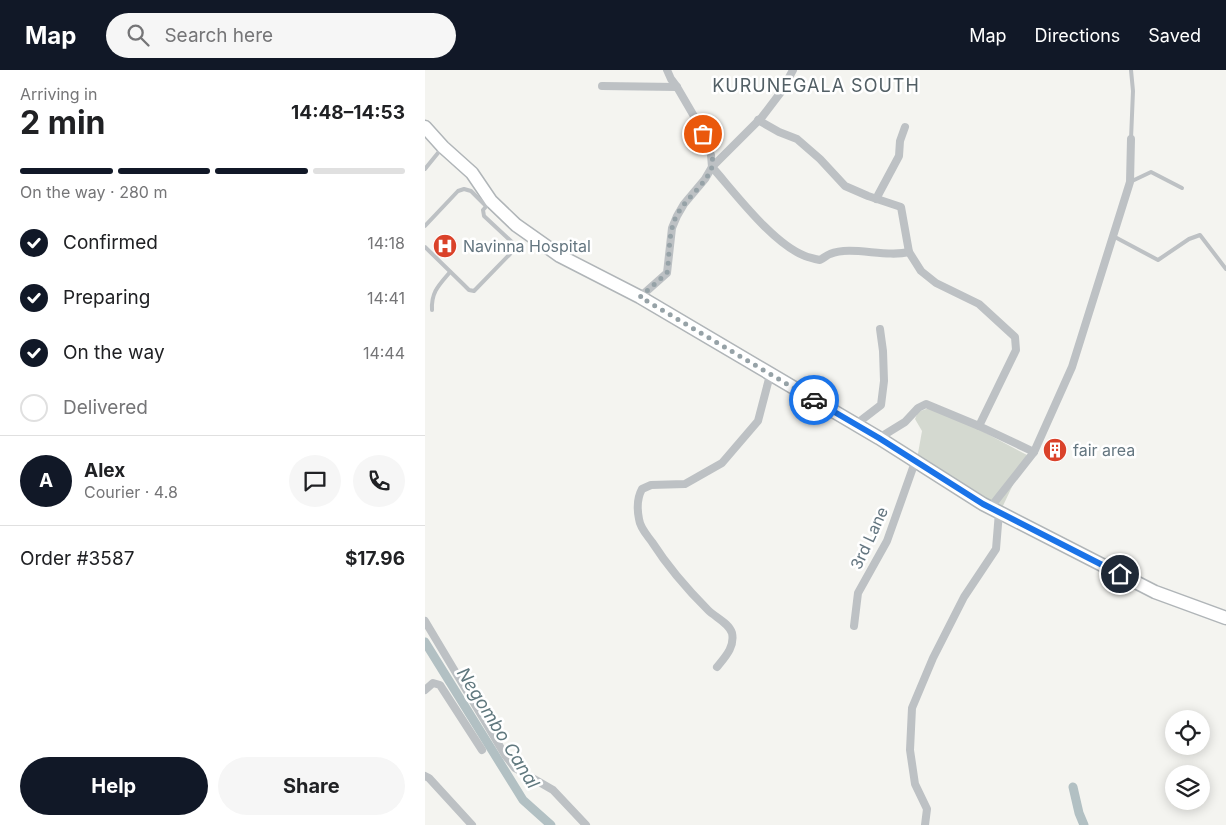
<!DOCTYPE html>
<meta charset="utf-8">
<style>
:root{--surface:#fff;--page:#f6f6f6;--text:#202124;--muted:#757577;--line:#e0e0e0;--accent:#111827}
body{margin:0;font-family:Inter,sans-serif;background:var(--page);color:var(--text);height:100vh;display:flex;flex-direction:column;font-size:19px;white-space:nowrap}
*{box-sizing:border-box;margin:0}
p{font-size:16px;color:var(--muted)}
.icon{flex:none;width:28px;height:28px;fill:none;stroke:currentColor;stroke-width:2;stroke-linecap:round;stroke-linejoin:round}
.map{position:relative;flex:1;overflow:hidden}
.side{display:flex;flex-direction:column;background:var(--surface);width:425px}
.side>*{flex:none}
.tools{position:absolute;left:740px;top:640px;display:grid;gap:10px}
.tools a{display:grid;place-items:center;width:45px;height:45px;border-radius:50%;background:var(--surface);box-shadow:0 2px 12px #0003;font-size:25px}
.pin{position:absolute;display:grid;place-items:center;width:42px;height:42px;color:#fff;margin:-21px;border:2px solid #fff;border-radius:50%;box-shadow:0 1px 5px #0007}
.courier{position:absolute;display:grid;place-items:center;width:50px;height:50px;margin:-25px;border:4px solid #1a73e8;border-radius:50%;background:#fff;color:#222;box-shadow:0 1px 6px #0007}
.headline em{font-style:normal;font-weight:700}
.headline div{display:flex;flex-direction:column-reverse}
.headline{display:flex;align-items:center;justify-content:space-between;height:85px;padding:0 20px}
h1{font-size:32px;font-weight:700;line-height:38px}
.bar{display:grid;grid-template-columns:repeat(4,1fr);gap:8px 5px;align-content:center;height:60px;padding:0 20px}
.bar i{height:6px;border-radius:4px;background:var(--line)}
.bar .current{background:var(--accent)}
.bar p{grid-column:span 4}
.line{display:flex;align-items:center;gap:12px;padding:0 20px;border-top:1px solid var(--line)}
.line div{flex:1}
.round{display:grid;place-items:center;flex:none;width:52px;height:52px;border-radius:26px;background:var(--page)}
ol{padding:0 20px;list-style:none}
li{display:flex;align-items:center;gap:15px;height:55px}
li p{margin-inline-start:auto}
li .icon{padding:5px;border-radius:50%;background:var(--accent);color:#fff;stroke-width:4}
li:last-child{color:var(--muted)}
li i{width:28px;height:28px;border:2px solid var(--line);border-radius:50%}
.action{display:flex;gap:10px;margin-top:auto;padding:10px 20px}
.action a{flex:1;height:58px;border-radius:30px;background:var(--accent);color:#fff;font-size:20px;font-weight:700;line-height:58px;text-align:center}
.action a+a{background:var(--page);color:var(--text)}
header{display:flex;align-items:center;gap:30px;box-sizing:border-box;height:70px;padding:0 25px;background:var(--accent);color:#fff}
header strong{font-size:24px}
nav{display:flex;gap:28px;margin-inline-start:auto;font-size:18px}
.search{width:350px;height:45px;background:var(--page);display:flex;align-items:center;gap:12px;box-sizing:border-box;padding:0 18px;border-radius:28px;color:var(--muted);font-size:19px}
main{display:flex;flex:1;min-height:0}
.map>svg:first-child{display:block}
</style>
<header>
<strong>Map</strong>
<div class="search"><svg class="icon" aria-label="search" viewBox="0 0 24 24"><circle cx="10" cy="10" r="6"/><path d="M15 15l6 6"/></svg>Search here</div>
<nav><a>Map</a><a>Directions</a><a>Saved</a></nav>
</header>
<main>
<section class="side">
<div class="headline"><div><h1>2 min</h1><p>Arriving in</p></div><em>14:48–14:53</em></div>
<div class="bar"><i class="current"></i><i class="current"></i><i class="current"></i><i></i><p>On the way · 280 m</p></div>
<ol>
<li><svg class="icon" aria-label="check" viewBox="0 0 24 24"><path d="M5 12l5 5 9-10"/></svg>Confirmed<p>14:18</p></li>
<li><svg class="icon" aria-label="check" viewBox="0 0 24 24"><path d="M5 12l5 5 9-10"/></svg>Preparing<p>14:41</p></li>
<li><svg class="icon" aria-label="check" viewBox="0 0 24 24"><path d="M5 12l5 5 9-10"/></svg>On the way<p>14:44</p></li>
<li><i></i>Delivered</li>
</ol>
<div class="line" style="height:90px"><b class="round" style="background:var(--accent);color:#fff">A</b><div><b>Alex</b><p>Courier · 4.8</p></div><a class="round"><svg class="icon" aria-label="chat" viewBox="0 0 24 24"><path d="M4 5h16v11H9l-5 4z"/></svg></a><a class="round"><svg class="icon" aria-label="phone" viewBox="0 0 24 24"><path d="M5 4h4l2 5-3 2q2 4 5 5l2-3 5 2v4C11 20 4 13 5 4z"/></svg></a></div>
<div class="line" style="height:65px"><div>Order #3587</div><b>$17.96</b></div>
<div class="action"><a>Help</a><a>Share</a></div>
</section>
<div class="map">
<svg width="801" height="755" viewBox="0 0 801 755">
<rect width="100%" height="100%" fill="#f4f4f0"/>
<!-- green -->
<polygon fill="#d4d9d0" points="504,338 553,359 602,385 576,440 492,389 497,361 490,349 493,342"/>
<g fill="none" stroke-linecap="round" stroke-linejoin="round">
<!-- canal -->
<g stroke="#b2c0c3" stroke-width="9">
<polyline points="0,572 98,730 126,755"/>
<polyline points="648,717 654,743 659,755"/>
</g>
<!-- primary casing -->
<g stroke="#b0b5b8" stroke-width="15">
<polyline id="primary" points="0,57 18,77 47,103 66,131 91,155 135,186 215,227 454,368 558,434 730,522 801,548"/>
</g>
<!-- service -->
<g stroke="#bdc1c4" stroke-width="4">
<polyline points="706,69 708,21 706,0"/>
<polyline points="0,99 17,78"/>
<polyline points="705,112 726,102 757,118"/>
<polyline points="0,156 33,121 39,119 46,121 61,136"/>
<polyline points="688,166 733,190 764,169 775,165 801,199"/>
<polyline points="0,177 39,215 44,220 49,221 85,184 88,180 88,173 59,146 58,140 65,132"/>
<path d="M 7,240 C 6,222 14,215 25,202"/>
</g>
<!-- minor -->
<g stroke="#bdc1c4" stroke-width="8">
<path d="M 368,0 L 356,22 L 337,47 L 287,97 C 310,123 348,174 380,186 C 385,188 390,189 395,190 C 399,188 402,185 405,184 C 426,175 460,188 484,182"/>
<polyline points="177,16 252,17"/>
<polyline points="333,50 354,62 372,69 395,89 420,116 443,126 476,137 484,182 496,201 511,213 554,234 590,267 591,280 554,356"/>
<polyline points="451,129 474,86 475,71 480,57"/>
<polyline points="215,227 242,203 247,158 252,146 259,134 280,109 287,97 286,85 282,74 273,53 252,17 246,9 242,0"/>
<polyline points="430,355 456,335 459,311 458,281 455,259"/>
<polyline points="454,368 480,352 493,338 501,334 554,356 609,382"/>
<polyline points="565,438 609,382 647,297 705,112 706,69"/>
<polyline points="0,551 80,685 90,698 128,720 161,755"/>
<polyline points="429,556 433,523 462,471 490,392"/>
<path d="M 292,597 C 300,587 310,577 307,563 C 304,553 290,547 283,540 C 262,519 243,497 227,472 C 222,465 215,458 214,449 C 212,439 212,428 217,419 L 226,415 L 260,414 L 297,393 L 333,351 L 345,305"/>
<polyline points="0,620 8,613 15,615 57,680"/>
<polyline points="0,706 4,708 47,755"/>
<polyline points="500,755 502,739 490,714 485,680 487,638 508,588 539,527 571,479 574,442"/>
</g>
<!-- primary -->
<use href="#primary" stroke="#fff" stroke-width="12"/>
</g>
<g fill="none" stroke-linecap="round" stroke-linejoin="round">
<!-- done -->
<path stroke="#96a2a7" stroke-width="5" stroke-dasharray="0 9" d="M 278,64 C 282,73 290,87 287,97 C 281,115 258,130 250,149 C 243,166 245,184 242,203 L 215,227 L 389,330"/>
<!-- route -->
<polyline stroke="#1a73e8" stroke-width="6" points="389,330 454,368 558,434 695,504"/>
</g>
<!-- icons -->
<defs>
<g id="hospital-disc" transform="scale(1.25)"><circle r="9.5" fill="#da422a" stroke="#fff"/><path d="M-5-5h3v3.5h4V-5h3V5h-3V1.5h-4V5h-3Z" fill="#fff"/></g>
<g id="building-disc" transform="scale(1.25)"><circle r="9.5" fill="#da422a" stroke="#fff"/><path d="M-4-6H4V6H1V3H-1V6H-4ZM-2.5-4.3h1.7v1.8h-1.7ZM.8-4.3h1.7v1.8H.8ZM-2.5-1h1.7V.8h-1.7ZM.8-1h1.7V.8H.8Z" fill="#fff"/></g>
</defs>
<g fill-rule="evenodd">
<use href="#hospital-disc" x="20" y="176"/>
<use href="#building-disc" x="630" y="380"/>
</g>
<g text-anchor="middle" stroke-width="5" stroke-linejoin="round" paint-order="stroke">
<!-- poi labels -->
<g font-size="16" fill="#647680" stroke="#fff" text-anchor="start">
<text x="38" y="182">Navinna Hospital</text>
<text x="648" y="386">fair area</text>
</g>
<!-- street labels -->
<g font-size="16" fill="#647680" stroke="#fff">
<text transform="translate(444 468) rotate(-65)" y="6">3rd Lane</text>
</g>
<!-- neighbourhood labels -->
<g font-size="18" letter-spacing="1" fill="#525f65" stroke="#fff">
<text x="391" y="22">KURUNEGALA SOUTH</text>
</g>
<!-- water labels -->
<g font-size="18" font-style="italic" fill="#60787e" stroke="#fff">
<text transform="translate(73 658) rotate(58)" y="6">Negombo Canal</text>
</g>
</g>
</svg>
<div class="tools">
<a><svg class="icon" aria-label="locate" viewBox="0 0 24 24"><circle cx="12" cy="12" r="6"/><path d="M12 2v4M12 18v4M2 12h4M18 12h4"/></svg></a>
<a><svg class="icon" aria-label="layers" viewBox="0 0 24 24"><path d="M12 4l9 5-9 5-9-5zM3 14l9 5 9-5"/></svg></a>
</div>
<div class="pin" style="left:278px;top:64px;background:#ea580c"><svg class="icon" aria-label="bag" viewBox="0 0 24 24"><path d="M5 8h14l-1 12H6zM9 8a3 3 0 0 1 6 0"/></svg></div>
<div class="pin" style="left:695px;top:504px;background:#1f2937"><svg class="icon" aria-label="home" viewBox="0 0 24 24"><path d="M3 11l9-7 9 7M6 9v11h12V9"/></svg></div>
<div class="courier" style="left:389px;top:330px"><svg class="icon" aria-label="car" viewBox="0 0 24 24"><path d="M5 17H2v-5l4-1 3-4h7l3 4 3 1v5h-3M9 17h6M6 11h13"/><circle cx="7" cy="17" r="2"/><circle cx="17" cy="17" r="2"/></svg></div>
</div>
</main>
